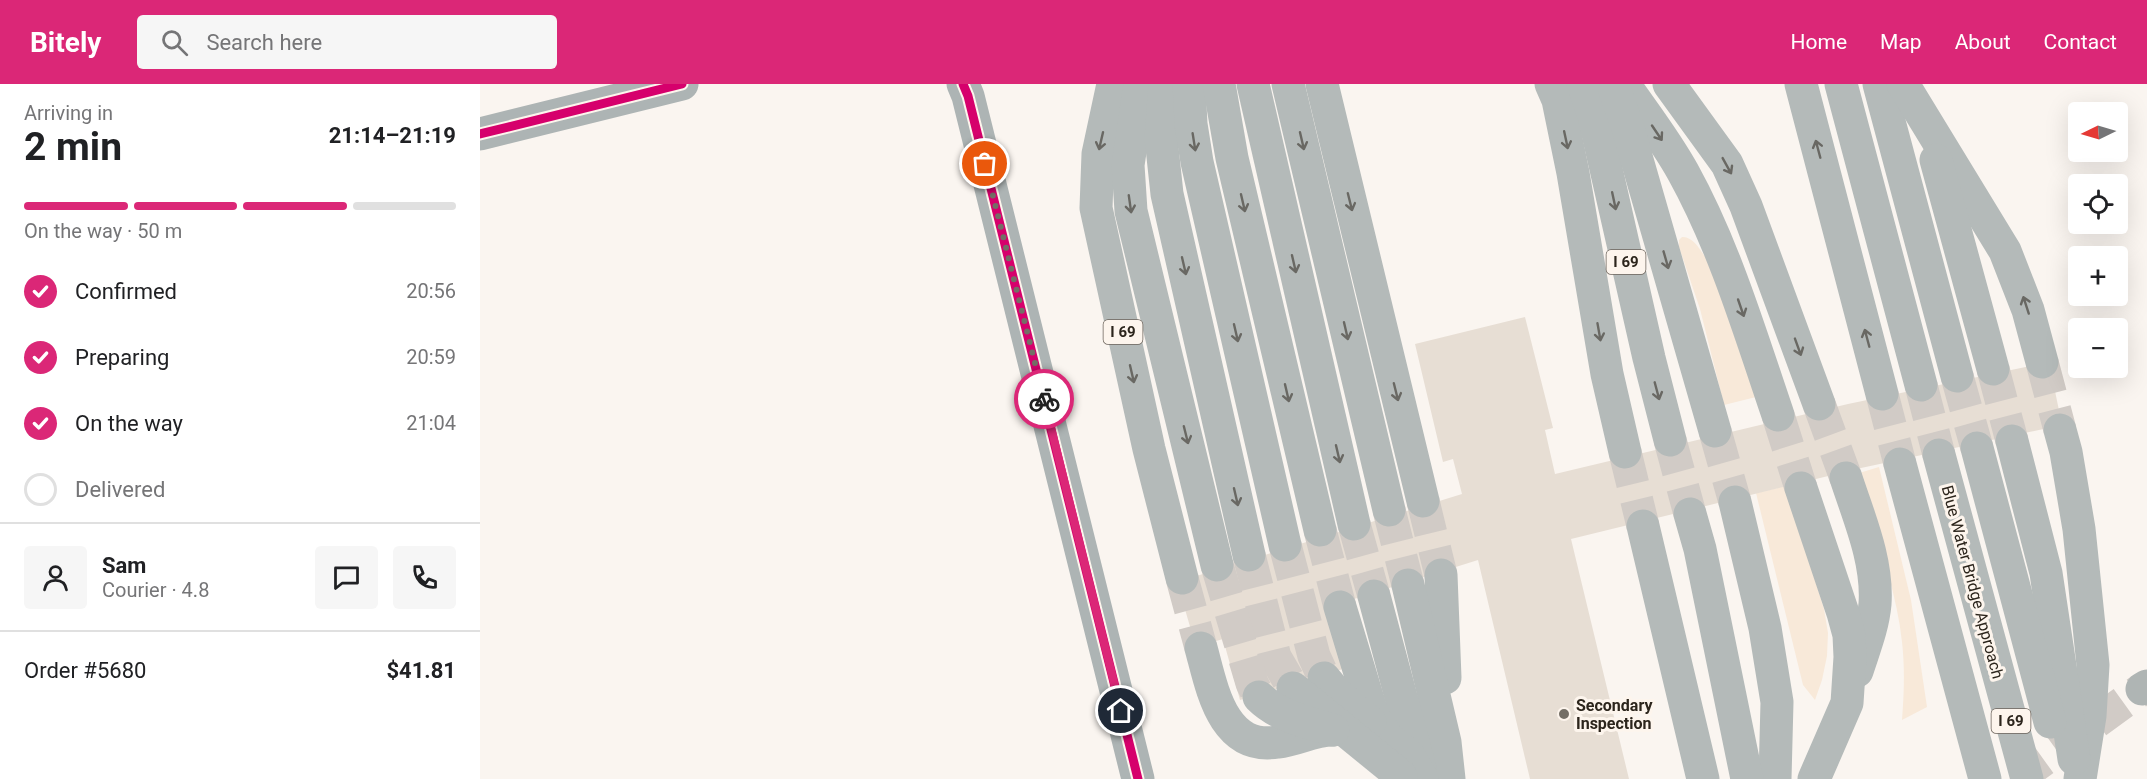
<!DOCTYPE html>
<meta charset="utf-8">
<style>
:root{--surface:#fff;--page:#f6f6f6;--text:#202124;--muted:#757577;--line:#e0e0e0;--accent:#db2777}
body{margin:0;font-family:Roboto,sans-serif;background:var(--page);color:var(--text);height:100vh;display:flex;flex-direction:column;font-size:22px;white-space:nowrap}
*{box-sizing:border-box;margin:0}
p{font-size:20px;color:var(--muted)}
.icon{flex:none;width:33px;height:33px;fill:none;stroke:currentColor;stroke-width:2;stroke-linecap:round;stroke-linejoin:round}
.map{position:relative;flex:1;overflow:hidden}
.drawer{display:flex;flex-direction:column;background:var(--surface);width:480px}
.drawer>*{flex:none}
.needle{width:39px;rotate:265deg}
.tools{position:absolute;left:1588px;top:18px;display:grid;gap:12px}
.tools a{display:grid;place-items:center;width:60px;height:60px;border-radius:6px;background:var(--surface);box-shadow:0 6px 24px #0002;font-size:30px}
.pin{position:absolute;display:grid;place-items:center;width:51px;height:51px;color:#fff;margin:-26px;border:3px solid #fff;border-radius:50%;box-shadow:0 2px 6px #0007}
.courier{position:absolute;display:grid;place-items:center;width:60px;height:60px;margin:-30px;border:4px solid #db2777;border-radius:50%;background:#fff;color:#222;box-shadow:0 2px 8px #0007}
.summary em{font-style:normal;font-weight:700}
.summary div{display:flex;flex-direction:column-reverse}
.summary{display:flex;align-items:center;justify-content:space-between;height:102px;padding:0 24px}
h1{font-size:39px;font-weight:700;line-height:45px}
.bar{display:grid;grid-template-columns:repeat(4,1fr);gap:9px 6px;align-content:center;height:72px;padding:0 24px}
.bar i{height:8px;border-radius:4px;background:var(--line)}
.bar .selected{background:var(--accent)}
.bar p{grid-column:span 4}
.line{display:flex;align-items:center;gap:15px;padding:0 24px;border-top:2px solid var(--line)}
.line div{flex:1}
.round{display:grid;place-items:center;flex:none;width:63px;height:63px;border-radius:6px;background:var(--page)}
ol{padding:0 24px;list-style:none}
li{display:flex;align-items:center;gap:18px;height:66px}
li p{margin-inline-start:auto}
li .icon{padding:6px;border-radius:50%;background:var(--accent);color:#fff;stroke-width:4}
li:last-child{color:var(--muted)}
li i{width:33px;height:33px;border:3px solid var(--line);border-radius:50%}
header{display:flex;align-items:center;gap:36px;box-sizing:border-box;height:84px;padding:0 30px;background:var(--accent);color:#fff}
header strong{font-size:28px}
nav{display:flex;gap:33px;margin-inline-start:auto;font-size:21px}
.search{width:420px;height:54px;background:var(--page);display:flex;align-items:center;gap:15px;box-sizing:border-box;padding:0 21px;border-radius:6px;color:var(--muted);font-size:22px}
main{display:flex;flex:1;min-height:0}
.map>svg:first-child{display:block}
</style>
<header>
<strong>Bitely</strong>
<div class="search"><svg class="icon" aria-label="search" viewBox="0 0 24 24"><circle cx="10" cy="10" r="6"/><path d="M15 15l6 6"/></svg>Search here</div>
<nav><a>Home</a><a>Map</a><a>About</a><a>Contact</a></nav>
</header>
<main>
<section class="drawer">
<div class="summary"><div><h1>2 min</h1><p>Arriving in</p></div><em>21:14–21:19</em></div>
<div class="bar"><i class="selected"></i><i class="selected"></i><i class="selected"></i><i></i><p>On the way · 50 m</p></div>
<ol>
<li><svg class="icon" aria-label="check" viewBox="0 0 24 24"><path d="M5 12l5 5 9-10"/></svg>Confirmed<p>20:56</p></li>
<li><svg class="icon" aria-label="check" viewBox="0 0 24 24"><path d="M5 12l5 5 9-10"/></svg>Preparing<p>20:59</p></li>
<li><svg class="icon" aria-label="check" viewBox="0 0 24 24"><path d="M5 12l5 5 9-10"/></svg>On the way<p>21:04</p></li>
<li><i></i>Delivered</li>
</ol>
<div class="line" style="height:108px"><a class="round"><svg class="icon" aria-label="person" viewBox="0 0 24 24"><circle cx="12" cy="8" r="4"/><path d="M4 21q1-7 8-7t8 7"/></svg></a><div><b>Sam</b><p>Courier · 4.8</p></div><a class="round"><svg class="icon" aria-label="chat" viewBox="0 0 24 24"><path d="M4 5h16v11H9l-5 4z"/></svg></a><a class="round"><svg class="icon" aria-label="phone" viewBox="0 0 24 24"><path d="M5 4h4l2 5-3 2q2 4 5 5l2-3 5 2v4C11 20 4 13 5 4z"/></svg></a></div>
<div class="line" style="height:78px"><div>Order #5680</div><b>$41.81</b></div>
</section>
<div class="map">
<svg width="1667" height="695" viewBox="0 0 1667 695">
<rect width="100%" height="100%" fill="#faf5f0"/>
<!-- green -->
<g fill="#f8e9d9">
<path d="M 1202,153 C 1213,152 1220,166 1226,174 L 1280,312 L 1244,321 L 1220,225 L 1199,163 L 1199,156 Z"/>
<path d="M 1399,383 L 1431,516 L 1447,623 L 1422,636 C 1424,611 1425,584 1422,558 C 1416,501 1393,444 1376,390 Z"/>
<polygon points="1306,402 1344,525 1348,549 1347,572 1342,596 1335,616 1323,601 1276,409"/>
</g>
<!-- building -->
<polygon fill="#e7ded4" points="1045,233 1073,344 1065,346 1075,390 1368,320 1569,278 1582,341 1381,384 1091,455 1149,695 1050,695 998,476 855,521 873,582 760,616 743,555 716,563 697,498 982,410 973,375 963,378 935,260"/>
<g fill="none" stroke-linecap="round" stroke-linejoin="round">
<!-- primary-tunnel -->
<polyline stroke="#d1cbc6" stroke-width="33" stroke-dasharray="33 16" stroke-linecap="butt" points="1537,695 1662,605"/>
<!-- motorway-tunnel -->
<g stroke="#d1cbc6" stroke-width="33" stroke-dasharray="33 16" stroke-linecap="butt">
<polyline points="1562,278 1580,346"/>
<polyline points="1513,285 1532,357"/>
<polyline points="1477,292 1497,364"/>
<polyline points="1441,301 1459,371"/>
<polyline points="1402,310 1420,380"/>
<polyline points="1339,320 1366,394"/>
<polyline points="1298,331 1321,404"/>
<polyline points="1235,347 1255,418"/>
<polyline points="1190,356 1210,430"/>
<polyline points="1145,368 1163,442"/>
<polyline points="943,417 961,491"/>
<polyline points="909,426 928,501"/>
<polyline points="874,440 894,512"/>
<polyline points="840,446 860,523"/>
<polyline points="805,461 834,572 844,594"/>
<polyline points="769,471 795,573 813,604"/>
<polyline points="737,481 772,599 779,613"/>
<polyline points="702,494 721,564"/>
</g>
<!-- minor -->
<polyline stroke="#adb4b4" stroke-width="33" points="483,0 488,12 658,695"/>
<!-- tertiary -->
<polyline stroke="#adb4b4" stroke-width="33" points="0,50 202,0"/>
<!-- primary -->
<polyline stroke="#afb5b4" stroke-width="33" points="1662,605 1667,602"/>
<!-- motorway -->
<g stroke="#b4bab9" stroke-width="33">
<polyline points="633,0 618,70 616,124 669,365 702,494"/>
<polyline points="660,0 648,81 651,127 737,481"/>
<polyline points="685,0 681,54 687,110 769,471"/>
<polyline points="709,0 711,40 717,78 805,461"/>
<polyline points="739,0 752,74 840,446"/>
<polyline points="773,0 874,440"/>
<polyline points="808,0 909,426"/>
<polyline points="842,0 943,417"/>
<polyline points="1071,0 1078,16 1093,89 1127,290 1145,368"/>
<polyline points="1103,0 1114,32 1169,274 1190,356"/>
<path d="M 1144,0 C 1164,29 1186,57 1203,88 C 1245,164 1270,249 1298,331"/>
<polyline points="1189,0 1247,80 1266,122 1339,320"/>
<polyline points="1321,0 1402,310"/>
<polyline points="1361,0 1441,301"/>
<polyline points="1399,0 1477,292"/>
<polyline points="1423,0 1525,167 1548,226 1562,278"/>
<polyline points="1135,7 1147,41 1235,347"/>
<polyline points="1456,76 1513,285"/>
<polyline points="1580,346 1586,368 1599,445 1613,581 1610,632 1600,695"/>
<polyline points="1532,357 1566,489 1594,675"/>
<polyline points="1497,364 1570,638"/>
<polyline points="1459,371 1547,695"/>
<polyline points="1420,380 1505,695"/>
<path d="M 1366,394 C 1379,434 1398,477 1395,520 C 1393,543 1384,565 1377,587"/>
<polyline points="1321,404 1363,529 1369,551 1370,573 1367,619 1334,695"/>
<polyline points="1255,418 1285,544 1297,618 1295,695"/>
<polyline points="1210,430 1220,465 1267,695"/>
<polyline points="1163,442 1223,695"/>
<polyline points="961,491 965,594"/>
<polyline points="928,501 965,658 969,695"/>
<polyline points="894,512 940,684"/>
<polyline points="860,523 893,632 908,654 929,672 942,695"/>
<path d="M 721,564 C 732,604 742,667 798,658 C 817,656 833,646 853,646"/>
<polyline points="844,594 858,611 890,638"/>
<polyline points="813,604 921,692"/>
<path d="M 779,613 C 799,633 827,638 853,646"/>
</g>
<!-- cycleway casing -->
<g stroke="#fdf5ed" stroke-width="13">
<g id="cycleway">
<polyline points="483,0 488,12 658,695"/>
<polyline points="0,50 202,0"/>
</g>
</g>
<!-- cycleway -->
<use href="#cycleway" stroke="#d6006c" stroke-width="9"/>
</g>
<!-- one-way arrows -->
<defs><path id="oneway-shaft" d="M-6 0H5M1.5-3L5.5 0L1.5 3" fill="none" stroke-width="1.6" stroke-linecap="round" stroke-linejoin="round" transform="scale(1.5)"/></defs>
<g stroke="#696863">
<use href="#oneway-shaft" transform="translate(1177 49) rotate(56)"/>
<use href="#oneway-shaft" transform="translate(1086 56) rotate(78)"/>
<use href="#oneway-shaft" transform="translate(621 57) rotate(103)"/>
<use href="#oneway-shaft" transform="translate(822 57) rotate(77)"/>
<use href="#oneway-shaft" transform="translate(714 58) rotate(81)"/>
<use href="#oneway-shaft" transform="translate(1338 65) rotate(-105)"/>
<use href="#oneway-shaft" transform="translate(1247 82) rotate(61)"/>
<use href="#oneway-shaft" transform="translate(1134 117) rotate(78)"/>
<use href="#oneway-shaft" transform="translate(870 118) rotate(76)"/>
<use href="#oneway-shaft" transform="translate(763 119) rotate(77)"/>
<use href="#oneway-shaft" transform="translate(650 120) rotate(82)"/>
<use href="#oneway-shaft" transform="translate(1186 176) rotate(74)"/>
<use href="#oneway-shaft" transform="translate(814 180) rotate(77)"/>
<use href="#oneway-shaft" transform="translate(704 182) rotate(77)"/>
<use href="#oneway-shaft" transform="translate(1546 221) rotate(-108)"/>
<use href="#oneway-shaft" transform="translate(1261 224) rotate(71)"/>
<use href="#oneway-shaft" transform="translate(866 247) rotate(77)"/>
<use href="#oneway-shaft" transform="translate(1119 248) rotate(80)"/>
<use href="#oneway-shaft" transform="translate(756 249) rotate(77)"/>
<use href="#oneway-shaft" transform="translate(1387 254) rotate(-105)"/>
<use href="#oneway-shaft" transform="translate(1318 263) rotate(70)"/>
<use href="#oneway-shaft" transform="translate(652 290) rotate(77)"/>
<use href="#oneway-shaft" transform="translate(1177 307) rotate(75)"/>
<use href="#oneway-shaft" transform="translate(916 308) rotate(76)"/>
<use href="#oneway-shaft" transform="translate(807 309) rotate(77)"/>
<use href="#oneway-shaft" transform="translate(706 351) rotate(76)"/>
<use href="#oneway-shaft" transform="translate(858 370) rotate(77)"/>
<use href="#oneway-shaft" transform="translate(756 413) rotate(77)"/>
</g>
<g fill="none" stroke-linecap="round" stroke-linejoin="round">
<!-- done -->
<polyline stroke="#746e66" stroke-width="6" stroke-dasharray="0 10.8" points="505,80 564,315"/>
<!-- route -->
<polyline stroke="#db2777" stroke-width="8" points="564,315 641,627"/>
</g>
<!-- markers -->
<circle fill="#746e66" stroke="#fdf5ed" stroke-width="2" cx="1084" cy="630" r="6"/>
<g text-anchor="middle" stroke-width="6" stroke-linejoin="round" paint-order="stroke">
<!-- shield labels -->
<g fill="#fdf5ed" stroke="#6b635b" stroke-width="1.5">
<rect x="1126.5" y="166" width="39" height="24" rx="4.5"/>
<rect x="623.5" y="236" width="39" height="24" rx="4.5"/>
<rect x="1511.5" y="625" width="39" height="24" rx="4.5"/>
</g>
<g font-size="15" font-weight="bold" fill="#2c251c">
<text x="1146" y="183">I 69</text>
<text x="643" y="253">I 69</text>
<text x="1531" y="642">I 69</text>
</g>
<!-- street labels -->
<g font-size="16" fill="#2c251c" stroke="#fdf5ed">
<text transform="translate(1493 498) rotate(75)" y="6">Blue Water Bridge Approach</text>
</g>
<!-- poi labels -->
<g font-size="16" font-weight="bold" fill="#2c251c" stroke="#fdf5ed" text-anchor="start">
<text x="1096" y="627">Secondary<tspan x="1096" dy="18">Inspection</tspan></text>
</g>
</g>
</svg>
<div class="tools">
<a><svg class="needle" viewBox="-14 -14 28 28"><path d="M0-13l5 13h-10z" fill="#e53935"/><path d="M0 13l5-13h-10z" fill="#757577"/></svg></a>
<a><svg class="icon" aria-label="locate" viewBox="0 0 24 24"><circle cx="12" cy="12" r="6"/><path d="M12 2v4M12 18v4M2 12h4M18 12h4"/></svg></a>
<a>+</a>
<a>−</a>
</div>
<div class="pin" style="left:505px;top:80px;background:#ea580c"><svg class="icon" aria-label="bag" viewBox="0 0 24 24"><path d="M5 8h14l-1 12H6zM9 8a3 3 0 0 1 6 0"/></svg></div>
<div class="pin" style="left:641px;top:627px;background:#1f2937"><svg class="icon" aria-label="home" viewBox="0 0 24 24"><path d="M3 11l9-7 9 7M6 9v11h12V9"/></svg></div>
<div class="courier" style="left:564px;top:315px"><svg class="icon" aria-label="bike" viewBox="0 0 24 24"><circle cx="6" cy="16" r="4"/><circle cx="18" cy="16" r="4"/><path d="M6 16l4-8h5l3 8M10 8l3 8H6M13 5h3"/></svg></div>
</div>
</main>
